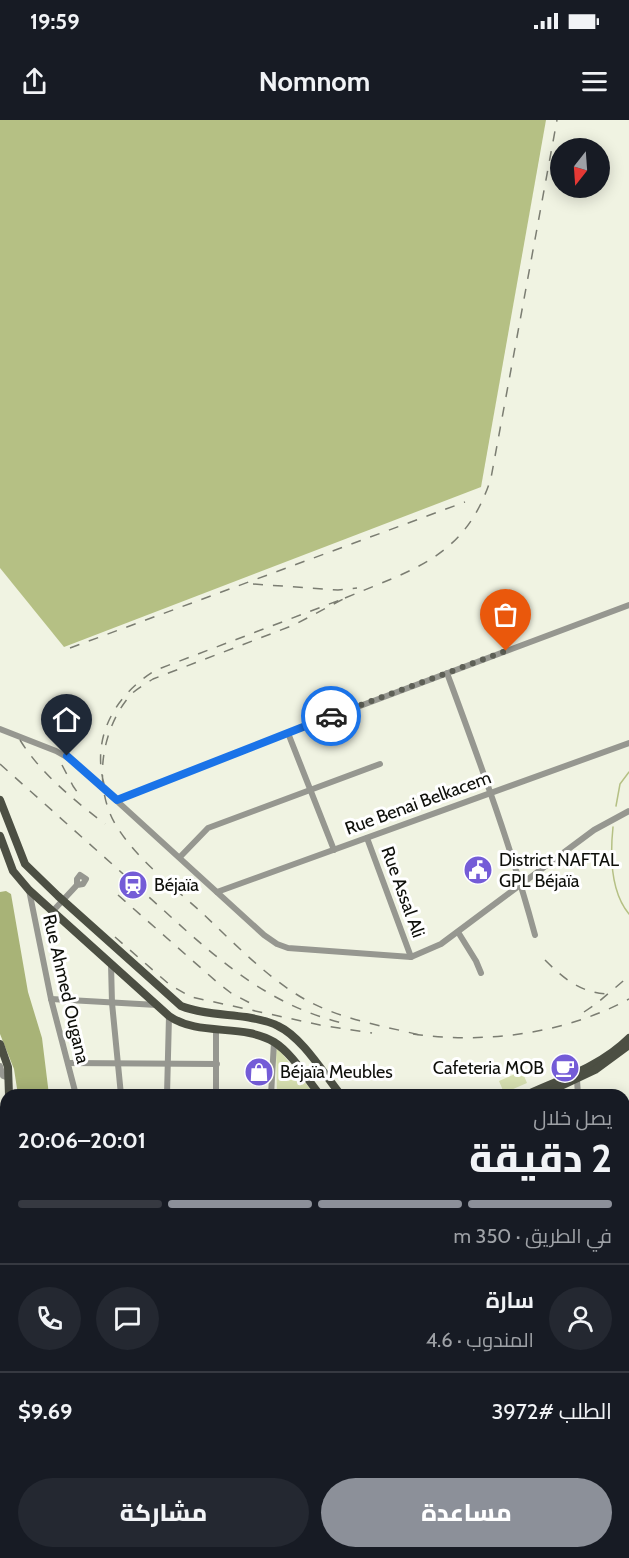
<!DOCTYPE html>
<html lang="ar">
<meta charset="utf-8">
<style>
:root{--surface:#171b24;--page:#242831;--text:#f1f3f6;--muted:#9ea1a6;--line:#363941;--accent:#8c9099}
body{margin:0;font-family:Cabin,Cairo,sans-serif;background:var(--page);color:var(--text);direction:rtl;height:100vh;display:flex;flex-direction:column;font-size:22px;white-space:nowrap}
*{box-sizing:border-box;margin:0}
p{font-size:20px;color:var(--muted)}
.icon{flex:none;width:33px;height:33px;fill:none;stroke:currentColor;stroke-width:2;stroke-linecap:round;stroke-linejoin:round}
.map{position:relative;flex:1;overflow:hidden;direction:ltr}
.panel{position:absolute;left:0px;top:969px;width:630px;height:470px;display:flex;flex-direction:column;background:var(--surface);border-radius:18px 18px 0 0;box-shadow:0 3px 15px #0003;direction:rtl}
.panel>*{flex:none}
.needle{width:39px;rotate:197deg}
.buttons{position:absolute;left:550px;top:18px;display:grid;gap:12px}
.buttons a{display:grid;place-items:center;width:60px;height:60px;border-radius:50%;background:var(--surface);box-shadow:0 3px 15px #0003;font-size:30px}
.pin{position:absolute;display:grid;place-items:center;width:51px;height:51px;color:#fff;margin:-62px -26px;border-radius:50% 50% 50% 0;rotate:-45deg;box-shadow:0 0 6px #0007}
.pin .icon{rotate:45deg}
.courier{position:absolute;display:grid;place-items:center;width:60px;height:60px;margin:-30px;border:4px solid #1a73e8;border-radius:50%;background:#fff;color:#222;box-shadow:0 2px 8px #0007}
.head em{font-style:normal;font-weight:800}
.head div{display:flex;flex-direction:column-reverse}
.head{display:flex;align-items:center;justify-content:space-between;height:102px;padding:0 18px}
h1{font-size:39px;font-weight:800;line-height:45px}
.bar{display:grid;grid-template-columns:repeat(4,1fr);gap:9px 6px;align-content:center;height:72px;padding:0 18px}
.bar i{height:8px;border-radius:4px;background:var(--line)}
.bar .active{background:var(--accent)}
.bar p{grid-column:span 4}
.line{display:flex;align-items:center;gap:15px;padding:0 18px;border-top:2px solid var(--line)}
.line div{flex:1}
.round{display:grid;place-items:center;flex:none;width:63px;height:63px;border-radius:32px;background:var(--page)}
.primary-button{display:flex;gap:12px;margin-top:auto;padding:12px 18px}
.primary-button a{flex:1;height:69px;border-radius:36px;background:var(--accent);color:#fff;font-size:24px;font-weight:800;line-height:69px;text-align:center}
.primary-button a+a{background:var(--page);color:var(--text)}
.status{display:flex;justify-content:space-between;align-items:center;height:42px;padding:0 30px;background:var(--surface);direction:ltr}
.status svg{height:16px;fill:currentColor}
header{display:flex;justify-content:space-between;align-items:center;height:78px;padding:0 18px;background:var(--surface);font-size:27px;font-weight:800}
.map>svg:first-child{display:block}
</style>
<div class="status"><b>19:59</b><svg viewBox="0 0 49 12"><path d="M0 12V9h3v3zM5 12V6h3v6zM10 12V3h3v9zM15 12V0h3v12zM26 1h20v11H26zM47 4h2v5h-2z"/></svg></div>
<header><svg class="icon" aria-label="menu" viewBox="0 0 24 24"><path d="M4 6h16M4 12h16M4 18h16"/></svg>Nomnom<svg class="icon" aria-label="share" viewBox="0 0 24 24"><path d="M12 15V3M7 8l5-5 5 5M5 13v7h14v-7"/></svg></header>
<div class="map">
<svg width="629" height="1438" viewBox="0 0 629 1438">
<rect width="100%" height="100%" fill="#f0f3e2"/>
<!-- green -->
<g fill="#d6dfb0">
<polygon points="276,926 315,975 277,975"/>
<polygon points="522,951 527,963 504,973 499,961"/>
<polygon points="6,1147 6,1250 0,1249 0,1207"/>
<polygon points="6,1292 6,1432 220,1433 216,1438 0,1438 0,1314"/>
</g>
<!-- forest -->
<g fill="#a8b377">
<polygon points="6,771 11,774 28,872 42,918 49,975 18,975 14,949 0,914 0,772"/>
<polygon points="0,1029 6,1031 6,1090 0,1086"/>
<polygon points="303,1433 386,1433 386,1438 305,1438"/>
</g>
<!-- water -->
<polygon fill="#b5c084" points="0,0 546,0 481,367 64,527 0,448"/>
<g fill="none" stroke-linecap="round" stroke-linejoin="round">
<!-- stream -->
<g stroke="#b5c084" stroke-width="1.5">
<polyline points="616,686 620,664 629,652"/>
<path d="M 613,707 C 610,736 610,771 629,794"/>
</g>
<!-- minor -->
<g stroke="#969790" stroke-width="6">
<path d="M 447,553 C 479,640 511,726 535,815"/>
<polyline points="0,609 56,631 72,640 264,815 277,824 288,828 411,837 441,824 594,710 629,691"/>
<polyline points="288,613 334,730"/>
<polyline points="117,680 288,613 629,485"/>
<polyline points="367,718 411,837"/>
<polyline points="180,737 208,708 380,644"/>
<polyline points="29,770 51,879 76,975"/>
<polyline points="217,772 629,623"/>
<polyline points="52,792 77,765 83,764 86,759 80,755 77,759 77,765"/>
<polyline points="458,812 476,841 481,853"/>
<polyline points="111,844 112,883 121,975"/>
<polyline points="51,879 157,885"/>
<polyline points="216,910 216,975"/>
<polyline points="68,943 217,944"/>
<polyline points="0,946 3,956 9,958"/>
<polyline points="577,960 578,975"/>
<polyline points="167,975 169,896"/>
<polyline points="271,975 274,922"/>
<polyline points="624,1000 625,990"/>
<polyline points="624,1055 629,1055"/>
<polyline points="624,1088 629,1088"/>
<polyline points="0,1100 6,1104"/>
<polyline points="0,1207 2,1160 6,1143"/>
<polyline points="624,1275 629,1276"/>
<polyline points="624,1318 629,1319"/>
<polyline points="624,1417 629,1413"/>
<polyline points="299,1432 303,1438"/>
<polyline points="502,1432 503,1438"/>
<polyline points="216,1438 220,1432"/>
<polyline points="266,1438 271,1432"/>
<polyline points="428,1438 430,1432"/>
<polyline points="613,1438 613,1432"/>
</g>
<!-- major -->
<g stroke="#4c4f43" stroke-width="8">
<path d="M 0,680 L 25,744 L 58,776 L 181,886 C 201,894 225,894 246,897 C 257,899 269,901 278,906 C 302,917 324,954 341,975"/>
<path d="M 0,716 L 13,751 L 29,770 L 169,896 C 199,917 243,903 274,922 C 293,934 306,958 320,975"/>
<polyline points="0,924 8,947 9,975"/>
<path d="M 526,975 C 561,959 601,946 629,918"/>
<polyline points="542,975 595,950 629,925"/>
<polyline points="624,1130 629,1130"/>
<polyline points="624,1139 629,1139"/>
</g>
<!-- rail -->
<g stroke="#7b7d72" stroke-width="1.5" stroke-dasharray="10 10" stroke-linecap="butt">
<polyline points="253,464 338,470 357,468"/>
<path d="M 345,478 C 414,449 466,437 491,358 L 557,0"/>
<polyline points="70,528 465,382"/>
<path d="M 20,620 C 41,654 74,680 105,704"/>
<path d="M 0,644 C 47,686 93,727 140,769 C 203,825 257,882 342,903"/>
<polyline points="62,645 73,666 82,679"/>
<path d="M 104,664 C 91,616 116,574 156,550 L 345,478 L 294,505 L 153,559 C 144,565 134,570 128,578 C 100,613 93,669 117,707 C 138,740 171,765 200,791 C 230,819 260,851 296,874 C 333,898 379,905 420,915"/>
<polyline points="118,775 218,863 231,873 252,884"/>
<polyline points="115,817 170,865 191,877 320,905 372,913"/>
<path d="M 545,840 C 564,859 582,874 611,874"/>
<polyline points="584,892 596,884 629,856"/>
<path d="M 413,914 C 486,924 564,914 629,879"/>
</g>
</g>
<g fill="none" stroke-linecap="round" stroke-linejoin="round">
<!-- done -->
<polyline stroke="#5d5f56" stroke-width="6" stroke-dasharray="0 10.8" points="331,596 506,531"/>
<!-- route -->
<polyline stroke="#1a73e8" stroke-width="8" points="67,636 117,680 331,596"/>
</g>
<!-- icons -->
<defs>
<g id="civic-disc" transform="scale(1.5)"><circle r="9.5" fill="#745cd7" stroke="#fff"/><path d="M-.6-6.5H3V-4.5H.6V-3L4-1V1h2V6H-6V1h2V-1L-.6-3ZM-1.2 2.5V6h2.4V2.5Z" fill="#fff"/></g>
<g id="station-disc" transform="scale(1.5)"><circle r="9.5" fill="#745cd7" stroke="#fff"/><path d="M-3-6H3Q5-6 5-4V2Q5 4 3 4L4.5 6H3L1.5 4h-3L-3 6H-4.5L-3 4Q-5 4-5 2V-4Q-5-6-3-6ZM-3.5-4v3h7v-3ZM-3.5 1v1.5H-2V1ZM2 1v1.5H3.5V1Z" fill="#fff"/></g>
<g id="cafe-disc" transform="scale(1.5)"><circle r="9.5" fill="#745cd7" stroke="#fff"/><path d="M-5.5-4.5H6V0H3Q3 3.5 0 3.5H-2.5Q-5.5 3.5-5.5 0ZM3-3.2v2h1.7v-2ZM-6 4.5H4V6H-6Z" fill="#fff"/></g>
<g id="shop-disc" transform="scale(1.5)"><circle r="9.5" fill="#745cd7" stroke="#fff"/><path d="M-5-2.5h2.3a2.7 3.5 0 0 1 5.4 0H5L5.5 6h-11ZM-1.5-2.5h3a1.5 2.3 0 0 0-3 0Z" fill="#fff"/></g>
</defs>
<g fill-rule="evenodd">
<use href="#civic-disc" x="478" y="750"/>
<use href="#station-disc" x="133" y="765"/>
<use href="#cafe-disc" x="565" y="948"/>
<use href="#shop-disc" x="259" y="952"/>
</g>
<g text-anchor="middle" stroke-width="6" stroke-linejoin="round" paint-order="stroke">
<!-- street labels -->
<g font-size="18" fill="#0e0f0a" stroke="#fff">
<text transform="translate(418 683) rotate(-20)" y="6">Rue Benai Belkacem</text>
<text transform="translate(403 772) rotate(70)" y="6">Rue Assal Ali</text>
<text transform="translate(66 869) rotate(77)" y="6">Rue Ahmed Ougana</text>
</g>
<!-- poi labels -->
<g font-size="18" fill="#0e0f0a" stroke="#fff" text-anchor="start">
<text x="499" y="746">District NAFTAL<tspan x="499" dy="21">GPL Béjaïa</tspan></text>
<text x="154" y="771">Béjaïa</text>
<text x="544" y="954" text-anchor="end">Cafeteria MOB</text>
<text x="280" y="958">Béjaïa Meubles</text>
</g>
</g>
</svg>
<div class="buttons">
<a><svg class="needle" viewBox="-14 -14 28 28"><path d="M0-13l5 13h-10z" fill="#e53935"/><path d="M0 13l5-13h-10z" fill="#9ea1a6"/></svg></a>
</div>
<div class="pin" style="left:506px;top:531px;background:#ea580c"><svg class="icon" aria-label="bag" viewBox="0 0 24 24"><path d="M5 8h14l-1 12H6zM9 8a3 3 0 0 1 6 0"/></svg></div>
<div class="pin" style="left:67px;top:636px;background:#1f2937"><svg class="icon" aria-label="home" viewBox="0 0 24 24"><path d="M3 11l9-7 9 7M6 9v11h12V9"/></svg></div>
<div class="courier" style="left:331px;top:596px"><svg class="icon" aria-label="car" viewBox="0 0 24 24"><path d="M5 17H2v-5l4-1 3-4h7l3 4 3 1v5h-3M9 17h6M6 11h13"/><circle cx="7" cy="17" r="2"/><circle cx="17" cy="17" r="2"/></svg></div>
<section class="panel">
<div class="head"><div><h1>2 دقيقة</h1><p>يصل خلال</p></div><em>20:01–20:06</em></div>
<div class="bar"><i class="active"></i><i class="active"></i><i class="active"></i><i></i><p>في الطريق · 350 m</p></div>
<div class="line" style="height:108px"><a class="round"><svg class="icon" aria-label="person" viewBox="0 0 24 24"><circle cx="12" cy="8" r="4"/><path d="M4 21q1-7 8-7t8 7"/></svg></a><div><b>سارة</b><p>المندوب · 4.6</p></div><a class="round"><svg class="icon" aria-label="chat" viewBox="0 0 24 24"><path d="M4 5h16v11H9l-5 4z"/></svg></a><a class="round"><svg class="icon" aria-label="phone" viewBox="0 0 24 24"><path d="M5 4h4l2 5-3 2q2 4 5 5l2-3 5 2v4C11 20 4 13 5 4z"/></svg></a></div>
<div class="line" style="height:78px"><div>الطلب #3972</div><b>$9.69</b></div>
<div class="primary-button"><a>مساعدة</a><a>مشاركة</a></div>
</section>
</div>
